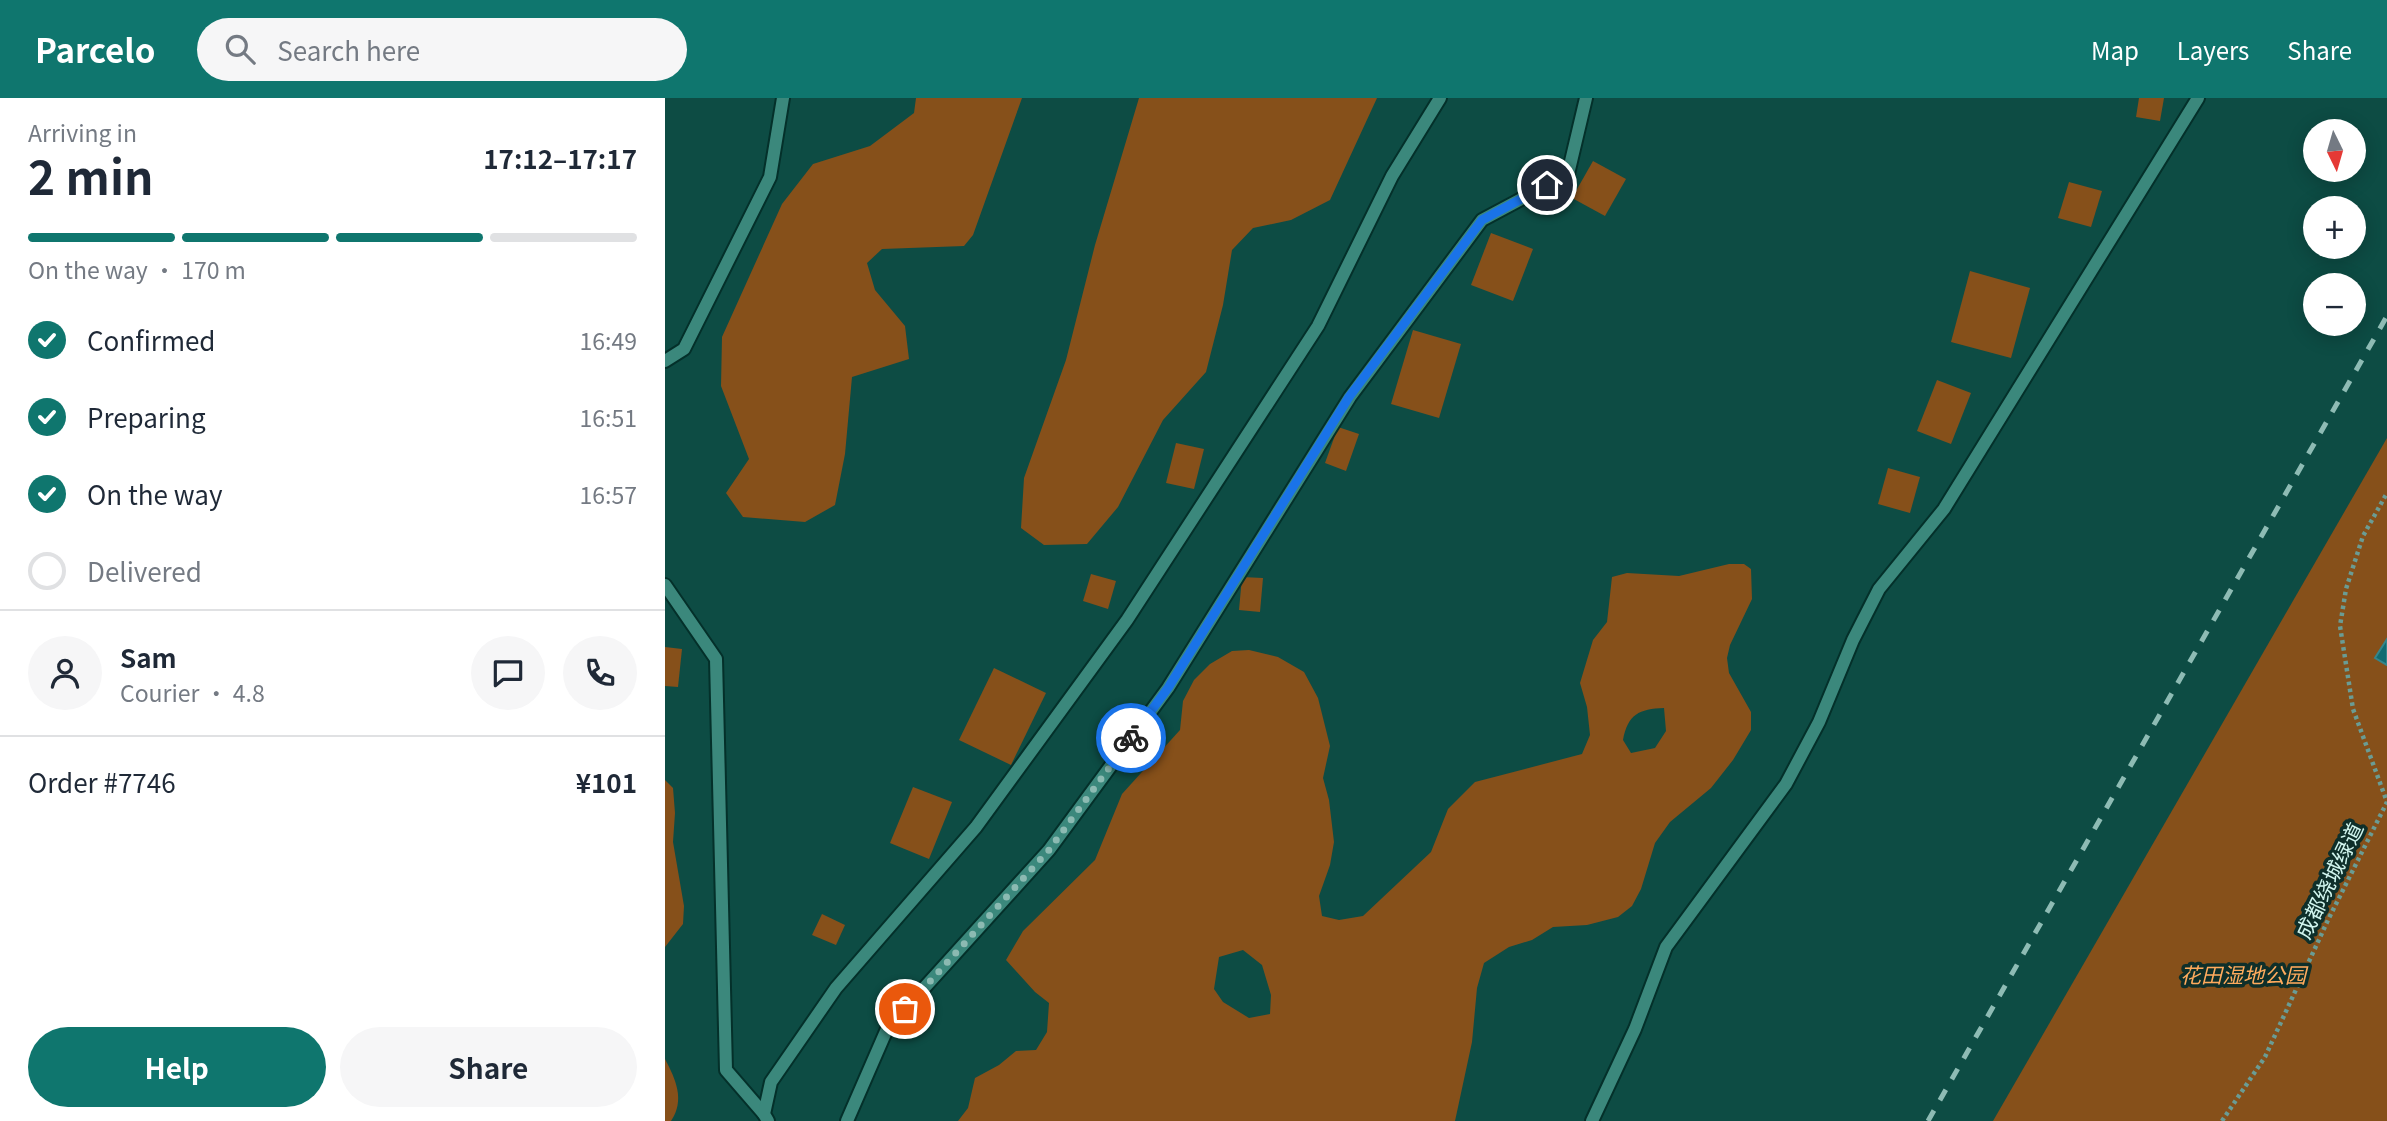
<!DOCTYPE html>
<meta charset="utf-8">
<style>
:root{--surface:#fff;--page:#f6f6f7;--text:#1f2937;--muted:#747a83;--line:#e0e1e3;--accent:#0f766e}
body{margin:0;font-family:Georgia,"Noto Sans SC",serif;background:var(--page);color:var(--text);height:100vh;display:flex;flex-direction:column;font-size:26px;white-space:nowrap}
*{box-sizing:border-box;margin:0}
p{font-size:23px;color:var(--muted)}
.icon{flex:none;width:38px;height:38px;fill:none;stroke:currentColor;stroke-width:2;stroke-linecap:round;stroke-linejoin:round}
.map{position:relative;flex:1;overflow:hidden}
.panel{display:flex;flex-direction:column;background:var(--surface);width:665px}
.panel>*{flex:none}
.needle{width:46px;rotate:175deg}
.tools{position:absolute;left:1638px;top:21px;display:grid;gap:14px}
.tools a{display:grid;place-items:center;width:63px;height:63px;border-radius:50%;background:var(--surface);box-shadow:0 4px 18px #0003;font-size:35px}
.pin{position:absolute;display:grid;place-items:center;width:60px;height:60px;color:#fff;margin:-30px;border:4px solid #fff;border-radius:50%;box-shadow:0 2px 7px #0007}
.courier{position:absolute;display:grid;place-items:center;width:70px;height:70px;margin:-35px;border:5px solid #1a73e8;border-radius:50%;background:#fff;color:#222;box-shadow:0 2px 9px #0007}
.head em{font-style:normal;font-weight:700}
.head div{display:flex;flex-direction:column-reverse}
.head{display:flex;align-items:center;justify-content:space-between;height:119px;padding:0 28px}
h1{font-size:46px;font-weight:700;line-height:52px}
.bar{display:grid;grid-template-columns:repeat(4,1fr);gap:10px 7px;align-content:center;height:84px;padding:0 28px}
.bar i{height:9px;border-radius:5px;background:var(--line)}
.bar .active{background:var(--accent)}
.bar p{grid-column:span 4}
.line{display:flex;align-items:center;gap:18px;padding:0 28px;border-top:2px solid var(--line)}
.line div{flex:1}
.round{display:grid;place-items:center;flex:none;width:74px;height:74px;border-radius:37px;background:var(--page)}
ol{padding:0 28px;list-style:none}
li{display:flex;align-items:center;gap:21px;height:77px}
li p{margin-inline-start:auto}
li .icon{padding:7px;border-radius:50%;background:var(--accent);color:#fff;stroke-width:4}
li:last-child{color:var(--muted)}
li i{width:38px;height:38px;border:4px solid var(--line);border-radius:50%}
.button{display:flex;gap:14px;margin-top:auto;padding:14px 28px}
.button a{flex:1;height:80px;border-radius:42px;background:var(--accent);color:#fff;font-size:28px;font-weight:700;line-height:80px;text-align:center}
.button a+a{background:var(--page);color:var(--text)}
header{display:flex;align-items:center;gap:42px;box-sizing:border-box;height:98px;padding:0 35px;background:var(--accent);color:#fff}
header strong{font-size:33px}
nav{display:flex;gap:38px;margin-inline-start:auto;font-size:24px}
.search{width:490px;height:63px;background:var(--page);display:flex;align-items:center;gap:18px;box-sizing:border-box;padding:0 24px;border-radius:38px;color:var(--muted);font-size:26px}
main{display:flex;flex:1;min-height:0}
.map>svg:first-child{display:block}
</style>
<header>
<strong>Parcelo</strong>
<div class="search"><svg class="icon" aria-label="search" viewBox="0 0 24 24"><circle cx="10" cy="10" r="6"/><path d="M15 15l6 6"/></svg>Search here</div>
<nav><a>Map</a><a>Layers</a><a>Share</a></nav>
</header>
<main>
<section class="panel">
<div class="head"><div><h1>2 min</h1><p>Arriving in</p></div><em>17:12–17:17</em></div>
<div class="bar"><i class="active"></i><i class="active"></i><i class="active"></i><i></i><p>On the way · 170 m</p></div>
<ol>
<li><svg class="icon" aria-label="check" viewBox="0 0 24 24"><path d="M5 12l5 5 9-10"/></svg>Confirmed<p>16:49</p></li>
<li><svg class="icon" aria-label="check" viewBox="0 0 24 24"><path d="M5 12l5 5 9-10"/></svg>Preparing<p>16:51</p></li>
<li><svg class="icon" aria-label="check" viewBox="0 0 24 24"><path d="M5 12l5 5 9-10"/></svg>On the way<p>16:57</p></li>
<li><i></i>Delivered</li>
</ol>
<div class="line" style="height:126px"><a class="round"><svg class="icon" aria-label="person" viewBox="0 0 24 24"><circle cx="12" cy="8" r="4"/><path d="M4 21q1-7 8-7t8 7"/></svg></a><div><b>Sam</b><p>Courier · 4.8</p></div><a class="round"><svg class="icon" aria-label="chat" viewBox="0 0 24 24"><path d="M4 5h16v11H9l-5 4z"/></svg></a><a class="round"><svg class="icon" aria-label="phone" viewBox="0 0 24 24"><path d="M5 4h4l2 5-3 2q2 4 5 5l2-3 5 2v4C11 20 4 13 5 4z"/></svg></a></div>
<div class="line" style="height:91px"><div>Order #7746</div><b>¥101</b></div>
<div class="button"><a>Help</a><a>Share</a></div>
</section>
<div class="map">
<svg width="1722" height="1023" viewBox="0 0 1722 1023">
<rect width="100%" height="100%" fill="#0d4c44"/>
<!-- green -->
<g fill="#86501a" fill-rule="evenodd">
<polygon points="251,0 357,0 308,137 299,148 217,151 202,165 210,192 240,228 244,261 187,279 180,356 170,407 140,424 78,419 61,395 84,361 56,288 57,239 117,106 148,66 205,48 249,15"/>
<polygon points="474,0 712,0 665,102 626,122 588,130 567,152 558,207 541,274 498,322 453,409 422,446 379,447 356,430 359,380 401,262 430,147"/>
<polygon points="1474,0 1499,0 1495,23 1471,19"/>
<polygon points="928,63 961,81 940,118 907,100"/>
<polygon points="1404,84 1437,93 1426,129 1393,120"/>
<polygon points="826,135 868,151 848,203 806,187"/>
<polygon points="1305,173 1365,190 1346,260 1286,244"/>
<polygon points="748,232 796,246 774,320 726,306"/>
<polygon points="1272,282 1306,295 1286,346 1252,333"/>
<polygon points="673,329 694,336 681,373 660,365"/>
<polygon points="1722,340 1722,1023 1328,1023"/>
<polygon points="511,345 539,351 529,391 501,385"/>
<polygon points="1223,370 1255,379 1245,415 1213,406"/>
<path d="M 1064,466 L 1079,466 L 1086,471 L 1087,501 L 1065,547 L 1062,560 L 1064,575 L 1086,614 L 1086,632 L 1068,662 L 1046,690 L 1005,724 L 990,745 L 976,791 L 967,808 L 953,819 L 922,827 L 888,829 L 867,842 L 844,849 L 819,865 L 812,890 L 807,944 L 790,1023 L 293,1023 L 303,1010 L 310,980 L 334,967 L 351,953 L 371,952 L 382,934 L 384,905 L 370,894 L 341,862 L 358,833 L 430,762 L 457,696 L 515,632 L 518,603 L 529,582 L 545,566 L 567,553 L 584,552 L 613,559 L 639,574 L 653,600 L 665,648 L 658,680 L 664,702 L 669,744 L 665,767 L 654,798 L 657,818 L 674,822 L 698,818 L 766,754 L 783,711 L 810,684 L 917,656 L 925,637 L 922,609 L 915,585 L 928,542 L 942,524 L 947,479 L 962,475 L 1014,478 ZM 999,610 L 1001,633 L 990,650 L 966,655 L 958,642 C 963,616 974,611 999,610 ZM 578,852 L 597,867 L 606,897 L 605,916 L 584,920 L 558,904 L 549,891 L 554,859 Z"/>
<polygon points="426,476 451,483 443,511 418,503"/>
<polygon points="577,479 598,480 595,514 574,512"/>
<polygon points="0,549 17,551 13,589 0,588"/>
<polygon points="329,570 381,595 346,667 294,642"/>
<polygon points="0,682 8,690 10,715 8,744 19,808 18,826 0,849"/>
<polygon points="248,689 287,704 264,761 225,745"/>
<polygon points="157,816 180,827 171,847 147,837"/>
<path d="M 0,961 C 11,982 20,1002 6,1023 L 0,1023 Z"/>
</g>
<!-- building -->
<polygon fill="#116b71" stroke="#34858b" stroke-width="2" points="1722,541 1722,567 1710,560"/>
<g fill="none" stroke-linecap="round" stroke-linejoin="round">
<!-- lane casing -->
<g stroke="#04302a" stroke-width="16">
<g id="lane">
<polyline points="0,263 19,251 105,79 118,0"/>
<polyline points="0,487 51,561 61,972 99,1016"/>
<polyline points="103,1023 99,1016 106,984 171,890 311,729 462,522 653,228 727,78 775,0"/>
<polyline points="182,1023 222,931 384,752 503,590 685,299 817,122 903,76 921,0"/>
<polyline points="927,1023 970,931 1001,849 1121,686 1154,624 1188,542 1214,491 1279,411 1533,0"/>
</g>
</g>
<!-- path -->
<polyline stroke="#6a9c94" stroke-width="4.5" stroke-dasharray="3.5 3.5" stroke-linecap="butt" points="1557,1023 1600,959 1663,822 1722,704 1688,611 1675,528 1681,491 1698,438 1722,395"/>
<!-- lane -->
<use href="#lane" stroke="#3b887c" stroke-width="12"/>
<!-- rail -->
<polyline stroke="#8ebbb4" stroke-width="5" stroke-dasharray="12 12" stroke-linecap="butt" points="1263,1023 1722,218"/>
</g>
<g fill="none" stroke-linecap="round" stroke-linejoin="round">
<!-- done -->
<polyline stroke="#8cbab2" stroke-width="7" stroke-dasharray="0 12.6" points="240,911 384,752 466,640"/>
<!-- route -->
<polyline stroke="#1a73e8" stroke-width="9" points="466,640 503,590 684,299 817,122 882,87"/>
</g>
<g text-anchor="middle" stroke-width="7" stroke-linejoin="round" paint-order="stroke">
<!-- street labels -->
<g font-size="21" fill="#d1f5ee" stroke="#0e2f2a">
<text transform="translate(1665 783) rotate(-64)" y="7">成都绕城绿道</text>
</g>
<!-- park labels -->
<g font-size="21" font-style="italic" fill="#ffab5d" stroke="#0e2f2a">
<text x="1578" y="885">花田湿地公园</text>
</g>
</g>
</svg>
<div class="tools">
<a><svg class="needle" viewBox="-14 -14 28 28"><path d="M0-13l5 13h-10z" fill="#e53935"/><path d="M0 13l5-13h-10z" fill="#747a83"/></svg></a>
<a>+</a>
<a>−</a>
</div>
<div class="pin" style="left:240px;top:911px;background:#ea580c"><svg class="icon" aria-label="bag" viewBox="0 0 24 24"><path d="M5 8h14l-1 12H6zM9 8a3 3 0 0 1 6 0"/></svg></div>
<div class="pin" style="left:882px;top:87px;background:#1f2937"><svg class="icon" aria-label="home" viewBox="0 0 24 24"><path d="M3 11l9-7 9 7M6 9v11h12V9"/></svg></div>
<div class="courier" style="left:466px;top:640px"><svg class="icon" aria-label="bike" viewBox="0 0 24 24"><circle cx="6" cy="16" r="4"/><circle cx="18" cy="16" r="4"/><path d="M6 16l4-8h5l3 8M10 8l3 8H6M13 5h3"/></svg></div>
</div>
</main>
